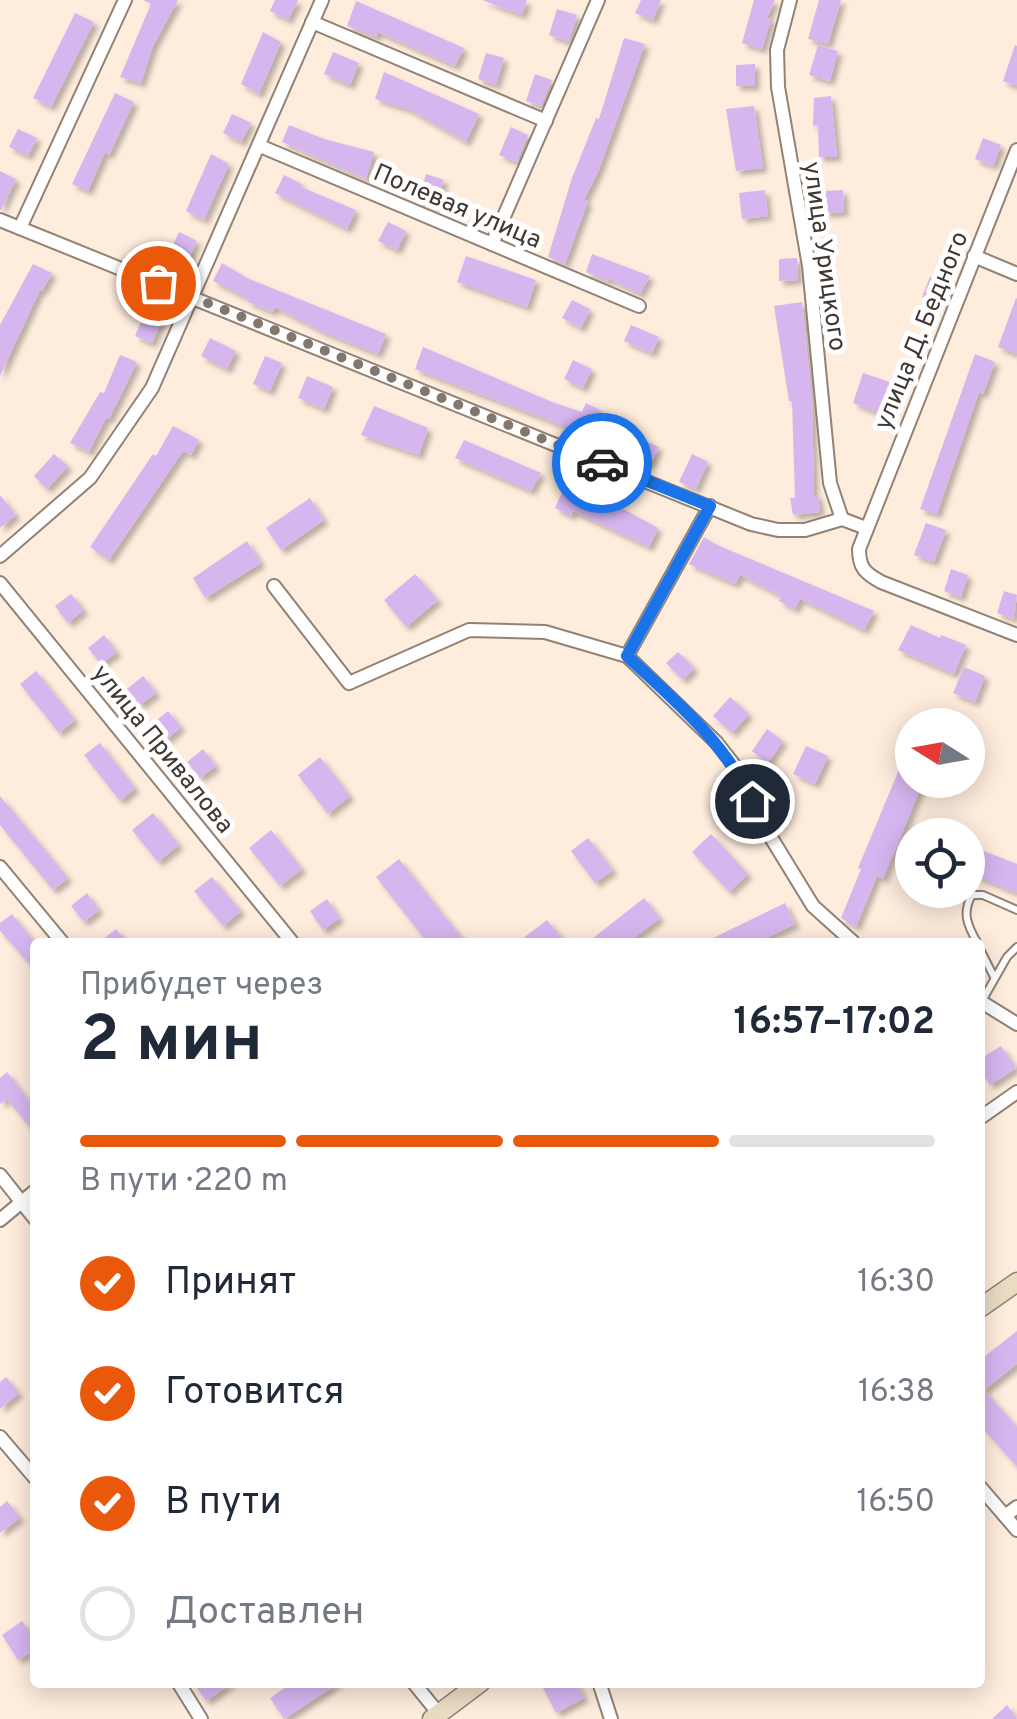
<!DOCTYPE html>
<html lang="ru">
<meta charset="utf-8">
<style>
:root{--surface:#fff;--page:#f6f6f7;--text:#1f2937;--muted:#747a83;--line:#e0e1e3;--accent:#ea580c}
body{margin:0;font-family:Overpass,sans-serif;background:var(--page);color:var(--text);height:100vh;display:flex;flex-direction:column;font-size:38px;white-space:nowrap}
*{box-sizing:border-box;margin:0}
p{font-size:32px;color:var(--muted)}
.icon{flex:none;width:55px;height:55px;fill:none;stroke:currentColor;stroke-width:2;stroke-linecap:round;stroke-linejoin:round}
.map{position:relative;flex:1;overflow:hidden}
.details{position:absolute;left:30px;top:938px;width:955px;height:750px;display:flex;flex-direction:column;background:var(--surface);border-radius:10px;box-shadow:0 5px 25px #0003}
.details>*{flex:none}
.needle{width:65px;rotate:281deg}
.controls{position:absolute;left:895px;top:708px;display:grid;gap:20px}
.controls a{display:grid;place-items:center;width:90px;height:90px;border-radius:50%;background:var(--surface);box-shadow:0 5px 25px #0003;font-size:50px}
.pin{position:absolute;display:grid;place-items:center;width:85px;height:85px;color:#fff;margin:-42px;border:5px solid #fff;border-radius:50%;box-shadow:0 2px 10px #0007}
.courier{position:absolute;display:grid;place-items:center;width:100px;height:100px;margin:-50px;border:8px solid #1a73e8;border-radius:50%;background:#fff;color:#222;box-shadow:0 2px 12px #0007}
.head em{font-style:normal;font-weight:700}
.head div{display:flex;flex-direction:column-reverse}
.head{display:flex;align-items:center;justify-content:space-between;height:170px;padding:0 50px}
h1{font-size:65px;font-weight:700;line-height:75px}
.bar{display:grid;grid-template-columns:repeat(4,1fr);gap:15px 10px;align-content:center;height:120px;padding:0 50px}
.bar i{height:12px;border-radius:8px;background:var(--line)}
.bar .on{background:var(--accent)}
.bar p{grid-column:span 4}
ol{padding:0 50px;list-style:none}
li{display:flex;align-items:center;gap:30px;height:110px}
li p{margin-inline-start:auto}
li .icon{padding:10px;border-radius:50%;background:var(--accent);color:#fff;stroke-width:4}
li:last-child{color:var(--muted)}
li i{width:55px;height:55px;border:5px solid var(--line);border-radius:50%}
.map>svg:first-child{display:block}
</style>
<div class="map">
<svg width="1017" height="1719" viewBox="0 0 1017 1719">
<defs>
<filter id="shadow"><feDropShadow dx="4.5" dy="4.5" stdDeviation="2.5" flood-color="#0004"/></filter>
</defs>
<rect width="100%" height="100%" fill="#feecdd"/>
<!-- building -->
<g fill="#d7b6f0" filter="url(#shadow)">
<polygon points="143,0 178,0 153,46 141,83 120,77 151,4"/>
<polygon points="275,0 298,0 288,20 270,11"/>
<polygon points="482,0 527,0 522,15"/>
<polygon points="641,0 661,0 653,20 635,13"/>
<polygon points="754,0 775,0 767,18 771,19 762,49 742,43"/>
<polygon points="819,0 841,0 828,44 808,39"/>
<polygon points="356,1 464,48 455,66 378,32 376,37 347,26"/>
<polygon points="557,9 577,15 569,42 549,35"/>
<polygon points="75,13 94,22 51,107 33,98"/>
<polygon points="263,32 281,42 259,94 241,84"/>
<polygon points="624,38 645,44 598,172 584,200 588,201 565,264 548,257 572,178 596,118 599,119"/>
<polygon points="818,45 838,51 830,81 809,75"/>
<polygon points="1015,45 1017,46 1017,86 1003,81"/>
<polygon points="333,52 359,63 350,85 324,74"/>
<polygon points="486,53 504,58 496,85 478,79"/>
<polygon points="755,64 755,86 736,86 736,65"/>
<polygon points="384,72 479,114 466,142 408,109 375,99"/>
<polygon points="535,74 552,80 541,106 526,101"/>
<polygon points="115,93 134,102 109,155 105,152 88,191 72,184"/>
<polygon points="831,96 837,157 819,157 818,125 813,126 814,98"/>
<polygon points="754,106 763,168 736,171 726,109"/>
<polygon points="232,114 251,123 241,142 223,133"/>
<polygon points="289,125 324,139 374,152 366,179 282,142"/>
<polygon points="511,127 528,135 517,162 499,155"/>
<polygon points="18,129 37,138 28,156 9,147"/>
<polygon points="983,138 1001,145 993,166 975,159"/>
<polygon points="211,154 229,164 204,220 186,211"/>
<polygon points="0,171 16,179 1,210 0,210"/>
<polygon points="426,174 444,180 435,207 418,201"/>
<polygon points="284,175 302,184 301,187 356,210 347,229 275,193"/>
<polygon points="765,190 768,216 742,219 739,193"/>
<polygon points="843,190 844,212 825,213 825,191"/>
<polygon points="388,222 406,231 397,250 378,241"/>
<polygon points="179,232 197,241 188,260 170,251"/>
<polygon points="592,254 650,276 640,294 609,279 608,281 586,272"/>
<polygon points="466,256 536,280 527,307 457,282"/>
<polygon points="797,258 798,280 779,281 779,259"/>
<polygon points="222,263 247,278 386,334 378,354 321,331 275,307 273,312 248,302 249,299 213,281"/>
<polygon points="33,264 52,273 42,291 40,290 0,376 0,325"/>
<polygon points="930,277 947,284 939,304 922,297"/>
<polygon points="1016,298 1017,299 1017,354 998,347"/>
<polygon points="572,300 590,309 581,328 562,318"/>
<polygon points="802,302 812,399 814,495 818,495 820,512 793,515 790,498 795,498 792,401 789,401 774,306"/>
<polygon points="147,308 164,315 152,343 135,336"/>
<polygon points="631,325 659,337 652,353 624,341"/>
<polygon points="210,338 236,351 227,369 201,356"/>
<polygon points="423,347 552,402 582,412 586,403 602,411 598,420 659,447 650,465 590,436 415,369"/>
<polygon points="975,354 995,362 983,394 979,392 937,514 920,509"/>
<polygon points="120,355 137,362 109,419 106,418 89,452 70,443 100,392 104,393"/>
<polygon points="265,356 282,363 270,391 253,384"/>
<polygon points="573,360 592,369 583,388 564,379"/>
<polygon points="863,373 901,386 890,417 853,403"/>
<polygon points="307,376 333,387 324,409 298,398"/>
<polygon points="374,406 428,428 419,455 361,435"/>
<polygon points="173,426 199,440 191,455 183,451 109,560 90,547 153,454 156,456"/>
<polygon points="464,440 541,473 531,491 455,458"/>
<polygon points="54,454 68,466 47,489 34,476"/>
<polygon points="692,454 708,462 696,489 679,482"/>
<polygon points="567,481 584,488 582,491 605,499 658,528 649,547 573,511 571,516 555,508"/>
<polygon points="0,495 16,515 0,528"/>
<polygon points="310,498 324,520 281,550 266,528"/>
<polygon points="926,523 946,530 934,562 914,555"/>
<polygon points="704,537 717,545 874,611 864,630 800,599 795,609 779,601 781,596 740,575 735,584 689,564"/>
<polygon points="247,541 261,563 205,598 193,578"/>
<polygon points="951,569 968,575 961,597 944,591"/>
<polygon points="415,574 438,600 406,627 384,600"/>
<polygon points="1004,591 1017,595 1014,619 997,613"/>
<polygon points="71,594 84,610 68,623 55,606"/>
<polygon points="911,625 940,638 941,635 966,645 954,674 898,650"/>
<polygon points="104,635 117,652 101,664 88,648"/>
<polygon points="678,652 694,668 683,680 666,663"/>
<polygon points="964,667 985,676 975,702 953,693"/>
<polygon points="36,671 75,720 59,733 20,684"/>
<polygon points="143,676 156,693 140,705 127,689"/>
<polygon points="730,697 749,714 732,733 713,716"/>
<polygon points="168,711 181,727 166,740 153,723"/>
<polygon points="767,729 783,741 768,763 752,751"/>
<polygon points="100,743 135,788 120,801 84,755"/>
<polygon points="806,746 828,756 815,784 793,774"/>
<polygon points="203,749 216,766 200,778 187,762"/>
<polygon points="320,757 350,796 328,814 298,775"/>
<polygon points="903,760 912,764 912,780 924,780 883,879 877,876 856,927 841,918 861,869 858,868"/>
<polygon points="0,796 68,878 53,890 0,825"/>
<polygon points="153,813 179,845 158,862 132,830"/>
<polygon points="271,830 302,869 280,886 249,848"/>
<polygon points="711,834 748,874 729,892 692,852"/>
<polygon points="588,838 613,870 595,883 571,851"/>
<polygon points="968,845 1017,864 1017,893 968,873"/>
<polygon points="399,859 465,942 427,942 376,877"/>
<polygon points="212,877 241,911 223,926 194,891"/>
<polygon points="87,893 99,910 84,922 71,906"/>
<polygon points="644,898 660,918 629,942 588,942"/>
<polygon points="327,899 340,918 323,930 310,911"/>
<polygon points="785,903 795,924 758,942 705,942"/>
<polygon points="12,914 35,943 35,970 0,931 0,923"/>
<polygon points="547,920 565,942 518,942"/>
<polygon points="116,929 127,942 99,942"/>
<polygon points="1001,1046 1016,1068 990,1085 980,1070 980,1059"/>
<polygon points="7,1072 30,1102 35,1098 35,1134 7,1099 0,1104 0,1078"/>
<polygon points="1017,1331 1017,1364 984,1390 1017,1427 1017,1467 980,1425 980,1360"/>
<polygon points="6,1377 19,1393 0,1409 0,1382"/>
<polygon points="7,1501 20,1518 0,1533 0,1507"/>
<polygon points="22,1621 35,1640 35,1650 18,1660 2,1635"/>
<polygon points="193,1682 233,1682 206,1701"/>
<polygon points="293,1682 340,1682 284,1719 270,1698"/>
<polygon points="554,1682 576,1682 584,1698 556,1713 543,1688"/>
<polygon points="1007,1705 1017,1719 992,1719"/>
</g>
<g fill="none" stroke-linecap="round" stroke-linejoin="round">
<!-- lane casing -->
<g stroke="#928275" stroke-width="10">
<g id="lane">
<path d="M 977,942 C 967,925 962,912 972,895 L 983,895 L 1017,910"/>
<polyline points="980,949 994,977"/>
<polyline points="982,1001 1007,957 1017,947"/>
</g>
</g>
<!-- street casing -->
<g stroke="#928275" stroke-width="16">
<g id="street">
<polyline points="790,0 777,50 778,87 809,266 830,483 842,519"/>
<polyline points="312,22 546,121"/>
<polyline points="260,146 639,306"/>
<path d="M 1017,150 L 859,549 C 859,568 865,573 881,582 L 1017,635"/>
<polyline points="0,220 751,524 778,530 805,530 842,519 866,528"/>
<polyline points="20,228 125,0"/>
<polyline points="492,244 598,0"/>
<polyline points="974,256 1017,274"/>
<polyline points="710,506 627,656 716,742 738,770 767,831 813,906 853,942"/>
<polyline points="0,556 90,478 152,388 322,0"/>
<polyline points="0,583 292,942"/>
<polyline points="274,586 349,683 469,630 545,632 627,656"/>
<polyline points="0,867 62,942"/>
<polyline points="980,1001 1017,1024"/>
<polyline points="980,1118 1017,1092"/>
<polyline points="0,1175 35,1219"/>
<polyline points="0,1220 35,1191"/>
<polyline points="0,1437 35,1478"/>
<polyline points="980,1487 1017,1530"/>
<polyline points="1005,1516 1017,1507"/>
<polyline points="178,1682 201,1719"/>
<polyline points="413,1682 439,1714"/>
<polyline points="599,1682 611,1719"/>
</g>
</g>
<!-- secondary casing -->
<g stroke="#928275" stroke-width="21">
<g id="secondary">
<polyline points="980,1308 1017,1282"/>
<polyline points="432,1719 481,1682"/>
</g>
</g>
<!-- lane -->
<use href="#lane" stroke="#fff" stroke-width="6"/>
<!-- street -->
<use href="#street" stroke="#fff" stroke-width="12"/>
<!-- secondary -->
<use href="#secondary" stroke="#eadcc3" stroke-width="18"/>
</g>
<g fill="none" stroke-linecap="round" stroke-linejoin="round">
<!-- done -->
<polyline stroke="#82776e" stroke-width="10" stroke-dasharray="0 18" points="158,283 602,463"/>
<!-- route -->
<path stroke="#1a73e8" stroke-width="12" d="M 602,463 L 710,506 L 627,656 C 675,701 724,741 752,801"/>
</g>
<g text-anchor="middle" stroke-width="10" stroke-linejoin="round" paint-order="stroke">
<!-- street labels -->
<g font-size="25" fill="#3f3833" stroke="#fff">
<text transform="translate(458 205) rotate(23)" y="9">Полевая улица</text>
<text transform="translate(826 256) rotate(82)" y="9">улица Урицкого</text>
<text transform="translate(920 330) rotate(-68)" y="9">улица Д. Бедного</text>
<text transform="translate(164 748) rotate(51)" y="9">улица Привалова</text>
</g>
</g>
</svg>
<div class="controls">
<a><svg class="needle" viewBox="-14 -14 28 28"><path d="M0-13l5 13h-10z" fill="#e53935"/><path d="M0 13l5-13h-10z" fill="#747a83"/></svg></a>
<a><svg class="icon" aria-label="locate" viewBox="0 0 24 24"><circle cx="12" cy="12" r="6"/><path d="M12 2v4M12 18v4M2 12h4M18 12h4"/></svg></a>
</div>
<div class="pin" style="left:158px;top:283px;background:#ea580c"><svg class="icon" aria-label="bag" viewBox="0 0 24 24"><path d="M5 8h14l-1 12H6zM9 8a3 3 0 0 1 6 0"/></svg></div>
<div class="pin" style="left:752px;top:801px;background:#1f2937"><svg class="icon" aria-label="home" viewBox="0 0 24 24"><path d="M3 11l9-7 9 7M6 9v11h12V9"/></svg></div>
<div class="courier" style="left:602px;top:463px"><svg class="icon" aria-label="car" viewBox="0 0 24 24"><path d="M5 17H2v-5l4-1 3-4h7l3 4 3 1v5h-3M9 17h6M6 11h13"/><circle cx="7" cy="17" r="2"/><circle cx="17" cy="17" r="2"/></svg></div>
<section class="details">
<div class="head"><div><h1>2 мин</h1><p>Прибудет через</p></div><em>16:57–17:02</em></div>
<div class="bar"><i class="on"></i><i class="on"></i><i class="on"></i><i></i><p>В пути · 220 m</p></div>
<ol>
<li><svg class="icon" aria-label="check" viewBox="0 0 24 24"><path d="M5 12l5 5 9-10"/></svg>Принят<p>16:30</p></li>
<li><svg class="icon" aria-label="check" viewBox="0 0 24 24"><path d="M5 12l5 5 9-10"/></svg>Готовится<p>16:38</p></li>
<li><svg class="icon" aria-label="check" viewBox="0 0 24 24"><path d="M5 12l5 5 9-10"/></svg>В пути<p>16:50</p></li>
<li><i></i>Доставлен</li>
</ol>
</section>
</div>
